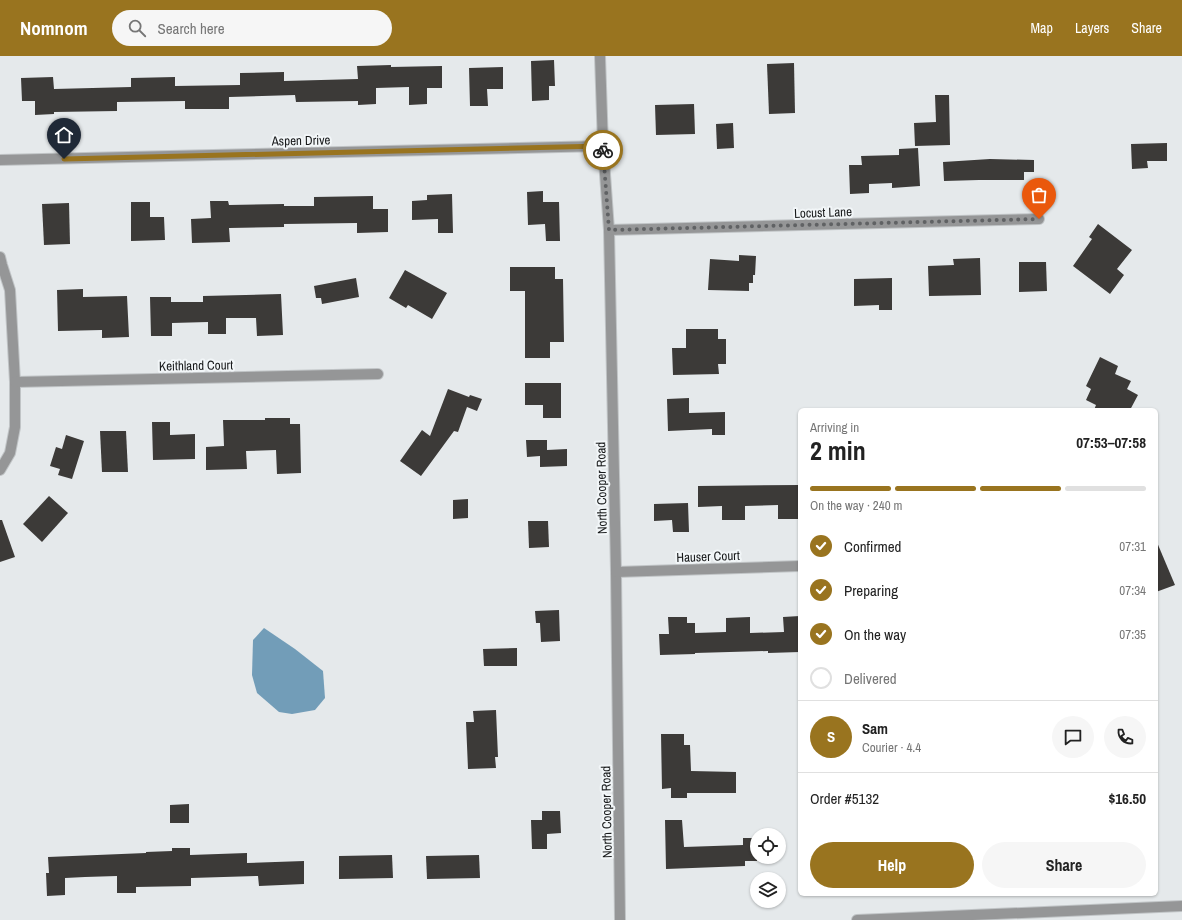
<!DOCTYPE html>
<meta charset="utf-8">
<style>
:root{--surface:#fff;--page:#f6f6f6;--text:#222;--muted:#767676;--line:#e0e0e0;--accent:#99741f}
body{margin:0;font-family:"Archivo Narrow",sans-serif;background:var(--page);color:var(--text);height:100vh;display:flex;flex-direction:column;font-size:15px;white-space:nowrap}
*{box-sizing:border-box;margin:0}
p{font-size:13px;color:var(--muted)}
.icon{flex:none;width:22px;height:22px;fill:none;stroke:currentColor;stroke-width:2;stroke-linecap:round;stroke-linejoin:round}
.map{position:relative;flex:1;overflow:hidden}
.drawer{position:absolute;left:798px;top:352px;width:360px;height:488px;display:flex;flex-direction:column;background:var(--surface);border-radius:6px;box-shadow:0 1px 3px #0004}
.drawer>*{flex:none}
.tools{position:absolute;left:750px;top:772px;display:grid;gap:8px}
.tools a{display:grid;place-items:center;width:36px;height:36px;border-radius:50%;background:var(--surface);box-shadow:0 1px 3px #0004;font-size:20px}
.pin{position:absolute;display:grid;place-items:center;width:34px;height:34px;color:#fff;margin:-41px -17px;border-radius:50% 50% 50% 0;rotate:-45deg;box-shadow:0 0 4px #0007}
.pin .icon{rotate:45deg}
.courier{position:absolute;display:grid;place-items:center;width:40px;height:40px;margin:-20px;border:3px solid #99741f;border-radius:50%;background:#fff;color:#222;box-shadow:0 1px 5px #0007}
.headline em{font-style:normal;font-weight:800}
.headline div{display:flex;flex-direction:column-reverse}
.headline{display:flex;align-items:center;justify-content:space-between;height:68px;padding:0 12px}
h1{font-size:26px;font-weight:800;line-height:30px}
.bar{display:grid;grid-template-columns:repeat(4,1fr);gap:6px 4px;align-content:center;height:48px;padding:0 12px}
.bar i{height:5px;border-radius:3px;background:var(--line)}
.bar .active{background:var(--accent)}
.bar p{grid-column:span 4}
.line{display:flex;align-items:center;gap:10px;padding:0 12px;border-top:1px solid var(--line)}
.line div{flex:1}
.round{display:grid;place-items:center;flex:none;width:42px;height:42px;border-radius:21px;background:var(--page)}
ol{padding:0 12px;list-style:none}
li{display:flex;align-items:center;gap:12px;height:44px}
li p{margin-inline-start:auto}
li .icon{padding:4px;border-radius:50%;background:var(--accent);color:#fff;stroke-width:4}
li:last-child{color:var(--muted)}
li i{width:22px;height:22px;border:2px solid var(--line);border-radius:50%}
.button{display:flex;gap:8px;margin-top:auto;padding:8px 12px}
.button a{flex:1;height:46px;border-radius:24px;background:var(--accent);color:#fff;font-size:16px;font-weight:800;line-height:46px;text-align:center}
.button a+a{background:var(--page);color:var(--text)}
header{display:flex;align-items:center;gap:24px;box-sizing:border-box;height:56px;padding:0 20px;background:var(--accent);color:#fff}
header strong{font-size:19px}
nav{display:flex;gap:22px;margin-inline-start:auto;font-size:14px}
.search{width:280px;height:36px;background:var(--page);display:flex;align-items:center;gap:10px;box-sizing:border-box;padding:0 14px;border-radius:22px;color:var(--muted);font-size:15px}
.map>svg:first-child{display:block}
</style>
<header>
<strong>Nomnom</strong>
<div class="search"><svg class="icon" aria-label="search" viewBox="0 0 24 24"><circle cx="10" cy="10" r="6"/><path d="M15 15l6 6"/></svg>Search here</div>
<nav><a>Map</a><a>Layers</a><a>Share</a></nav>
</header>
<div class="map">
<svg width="1182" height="864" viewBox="0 0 1182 864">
<rect width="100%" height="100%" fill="#e5e9eb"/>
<!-- water -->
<polygon fill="#729db8" points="264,572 295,593 323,615 325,642 315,654 292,658 279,656 257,637 252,619 253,584"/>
<!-- building -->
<g fill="#3c3a38">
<polygon points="554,4 555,30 549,30 549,44 532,45 531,5"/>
<polygon points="794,7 795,57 769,58 767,8"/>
<polygon points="391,9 391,11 442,10 442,32 427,32 427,48 409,49 409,31 376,32 376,48 358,49 358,45 296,46 295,39 229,41 229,53 185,53 185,45 117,46 117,55 54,56 54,58 35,59 35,45 22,45 21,22 53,21 54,33 131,31 131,22 175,21 175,30 240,29 240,17 284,16 284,25 358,23 357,10"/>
<polygon points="503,11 503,33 487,33 488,50 470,50 469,12"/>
<polygon points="935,39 949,39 950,89 915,90 914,67 936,66"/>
<polygon points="694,48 695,78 656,79 655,49"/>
<polygon points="733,67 734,92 717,93 716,68"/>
<polygon points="1167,87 1167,105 1147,105 1148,112 1132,113 1131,88"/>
<polygon points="918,92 920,130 892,132 892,127 869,128 869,137 850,138 849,109 862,109 861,100 899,99 899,93"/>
<polygon points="990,103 1034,104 1034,116 1024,116 1024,124 979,124 944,125 943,106"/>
<polygon points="543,135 543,146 559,146 560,185 546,185 545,168 528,169 527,136"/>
<polygon points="452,138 453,177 438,177 438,163 412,164 412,145 427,144 427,139"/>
<polygon points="373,140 373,153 388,153 388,176 357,177 357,167 284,168 284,171 229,172 230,186 192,187 191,163 211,162 210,145 228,145 229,149 284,148 284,150 314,150 314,141"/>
<polygon points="131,146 150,146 150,161 164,161 165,184 131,185"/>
<polygon points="69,147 70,188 44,189 42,148"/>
<polygon points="1098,168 1132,194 1117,213 1124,219 1110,238 1073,210 1092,183 1089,181"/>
<polygon points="739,199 756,200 755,219 753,219 753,227 749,227 749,235 708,234 710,203 739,205"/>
<polygon points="980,202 981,239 929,240 928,210 954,209 953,203"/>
<polygon points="1019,206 1046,206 1047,235 1019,236"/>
<polygon points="510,211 555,211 555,223 563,223 564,286 550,286 550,302 525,302 525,235 510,235"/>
<polygon points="405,214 447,237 432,263 408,249 406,252 389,242"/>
<polygon points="356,222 359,241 322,248 321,242 316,242 314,230"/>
<polygon points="892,222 892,254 879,254 879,249 854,250 854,223"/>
<polygon points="83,233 83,241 127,240 129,281 102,282 102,274 58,275 57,234"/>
<polygon points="281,238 283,279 257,280 256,262 226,262 226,278 208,278 208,266 172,267 172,280 151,280 150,241 171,241 171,246 203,246 203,240"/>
<polygon points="686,273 718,273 718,283 726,283 726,308 718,308 719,318 673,319 672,292 686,292"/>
<polygon points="1100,301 1118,310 1115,318 1131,325 1127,333 1138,339 1130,354 1094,354 1096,349 1086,344 1091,333 1086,330"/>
<polygon points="525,327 561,327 561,362 543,362 543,349 525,349"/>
<polygon points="448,333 469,341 470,339 482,343 477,355 467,351 458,376 454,375 421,420 400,405 422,374 430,380"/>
<polygon points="689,342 689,357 725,356 725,379 712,379 712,373 668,375 667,343"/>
<polygon points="265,362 290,362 290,368 300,368 301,417 277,418 276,394 246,395 247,413 206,414 206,391 224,390 223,364 265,364"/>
<polygon points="152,366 170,366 170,379 195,378 195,403 153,404"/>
<polygon points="100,375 126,375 128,416 102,416"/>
<polygon points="66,379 84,385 72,423 58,419 60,413 50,410 56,391 62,393"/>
<polygon points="526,384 547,384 547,394 567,393 567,410 540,411 540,400 527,401"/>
<polygon points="800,429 800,463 778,463 778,449 745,450 745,464 722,464 722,450 698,451 698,430"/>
<polygon points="49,440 68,457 42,486 23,468"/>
<polygon points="468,443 468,462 453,463 453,444"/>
<polygon points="688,447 689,476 673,476 672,464 654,465 654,448"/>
<polygon points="0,464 2,464 15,501 0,506"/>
<polygon points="528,465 548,465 549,491 529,492"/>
<polygon points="1156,484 1175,529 1156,536"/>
<polygon points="559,554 560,585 541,586 540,567 536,567 535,555"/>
<polygon points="800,560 800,596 768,597 768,595 695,597 695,598 660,599 659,578 669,578 668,561 687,561 687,567 695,567 695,577 726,576 726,562 750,561 750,577 784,576 783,561"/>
<polygon points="517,592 517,610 484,610 483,593"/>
<polygon points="496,654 498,701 495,701 496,712 468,713 466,666 474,666 473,655"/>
<polygon points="661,678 684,678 684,689 690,689 691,715 736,716 736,737 687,737 687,742 671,742 671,732 662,733"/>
<polygon points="189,748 189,767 170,767 170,749"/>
<polygon points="542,755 560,755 561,777 547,778 547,793 532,793 531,764 542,764"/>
<polygon points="665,764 682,764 684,791 743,789 743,782 757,782 757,805 745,805 745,810 666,813"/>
<polygon points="172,792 190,792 190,799 247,797 247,807 304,805 304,828 259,830 258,820 191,822 191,830 136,831 136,837 117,837 117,820 85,821 65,822 65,839 47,840 46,817 49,817 48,801 146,797 146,796 172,795"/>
<polygon points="392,799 393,822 339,823 339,800"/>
<polygon points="479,799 480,822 427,823 426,800"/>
</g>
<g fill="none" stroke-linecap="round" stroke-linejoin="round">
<!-- street casing -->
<g stroke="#c0c4c6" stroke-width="12">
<g id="street">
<polyline points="600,0 603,90 609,174 616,516 620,864"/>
<polyline points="0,104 603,90"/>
<polyline points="609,174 1039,163"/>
<polyline points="0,201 2,209 10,234 15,326 15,371 10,397 0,414"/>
<polyline points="15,326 378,318"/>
<polyline points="616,516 800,510"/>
<polyline points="857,864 1182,850"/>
</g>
</g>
<!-- street -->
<use href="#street" stroke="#959697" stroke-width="10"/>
</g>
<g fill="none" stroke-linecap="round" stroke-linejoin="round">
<!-- done -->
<polyline stroke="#606264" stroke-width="4" stroke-dasharray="0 7.2" points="603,94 609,174 1039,163"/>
<!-- route -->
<polyline stroke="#99741f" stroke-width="5" points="64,103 603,90 603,94"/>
</g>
<g text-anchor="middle" stroke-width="4" stroke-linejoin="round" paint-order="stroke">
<!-- street labels -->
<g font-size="13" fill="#181a1b" stroke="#f2f6f8">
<text transform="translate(301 84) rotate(-1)" y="5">Aspen Drive</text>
<text transform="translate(823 156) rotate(-2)" y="5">Locust Lane</text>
<text transform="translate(196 309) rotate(-1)" y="5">Keithland Court</text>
<text transform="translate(601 432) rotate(-91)" y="5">North Cooper Road</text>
<text transform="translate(708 500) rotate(-2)" y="5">Hauser Court</text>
<text transform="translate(606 756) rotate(-91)" y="5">North Cooper Road</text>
</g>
</g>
</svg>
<div class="tools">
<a><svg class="icon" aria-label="locate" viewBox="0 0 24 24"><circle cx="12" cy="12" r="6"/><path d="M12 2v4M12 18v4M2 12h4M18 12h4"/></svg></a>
<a><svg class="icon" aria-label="layers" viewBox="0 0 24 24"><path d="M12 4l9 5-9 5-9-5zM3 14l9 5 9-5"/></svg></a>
</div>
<div class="pin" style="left:1039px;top:163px;background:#ea580c"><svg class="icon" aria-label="bag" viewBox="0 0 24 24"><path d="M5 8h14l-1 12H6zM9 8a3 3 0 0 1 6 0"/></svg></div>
<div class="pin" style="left:64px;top:103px;background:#1f2937"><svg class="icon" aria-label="home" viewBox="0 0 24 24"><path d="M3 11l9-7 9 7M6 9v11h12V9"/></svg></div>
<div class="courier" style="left:603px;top:94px"><svg class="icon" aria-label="bike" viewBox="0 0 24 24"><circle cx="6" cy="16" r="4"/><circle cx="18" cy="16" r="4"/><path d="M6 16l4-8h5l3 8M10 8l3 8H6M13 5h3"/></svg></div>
<section class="drawer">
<div class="headline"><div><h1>2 min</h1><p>Arriving in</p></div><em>07:53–07:58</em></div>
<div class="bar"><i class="active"></i><i class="active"></i><i class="active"></i><i></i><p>On the way · 240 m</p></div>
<ol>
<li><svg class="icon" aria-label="check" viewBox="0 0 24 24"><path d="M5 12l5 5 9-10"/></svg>Confirmed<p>07:31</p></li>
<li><svg class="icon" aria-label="check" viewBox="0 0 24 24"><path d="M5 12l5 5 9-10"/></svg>Preparing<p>07:34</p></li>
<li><svg class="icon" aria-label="check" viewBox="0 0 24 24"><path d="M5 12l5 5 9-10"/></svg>On the way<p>07:35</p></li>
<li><i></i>Delivered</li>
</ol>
<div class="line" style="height:72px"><b class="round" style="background:var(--accent);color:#fff">S</b><div><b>Sam</b><p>Courier · 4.4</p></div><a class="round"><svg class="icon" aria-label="chat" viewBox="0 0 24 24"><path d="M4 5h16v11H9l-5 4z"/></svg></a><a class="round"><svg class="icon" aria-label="phone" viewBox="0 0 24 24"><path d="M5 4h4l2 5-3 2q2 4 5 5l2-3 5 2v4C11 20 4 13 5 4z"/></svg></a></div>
<div class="line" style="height:52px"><div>Order #5132</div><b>$16.50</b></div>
<div class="button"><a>Help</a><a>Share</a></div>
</section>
</div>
